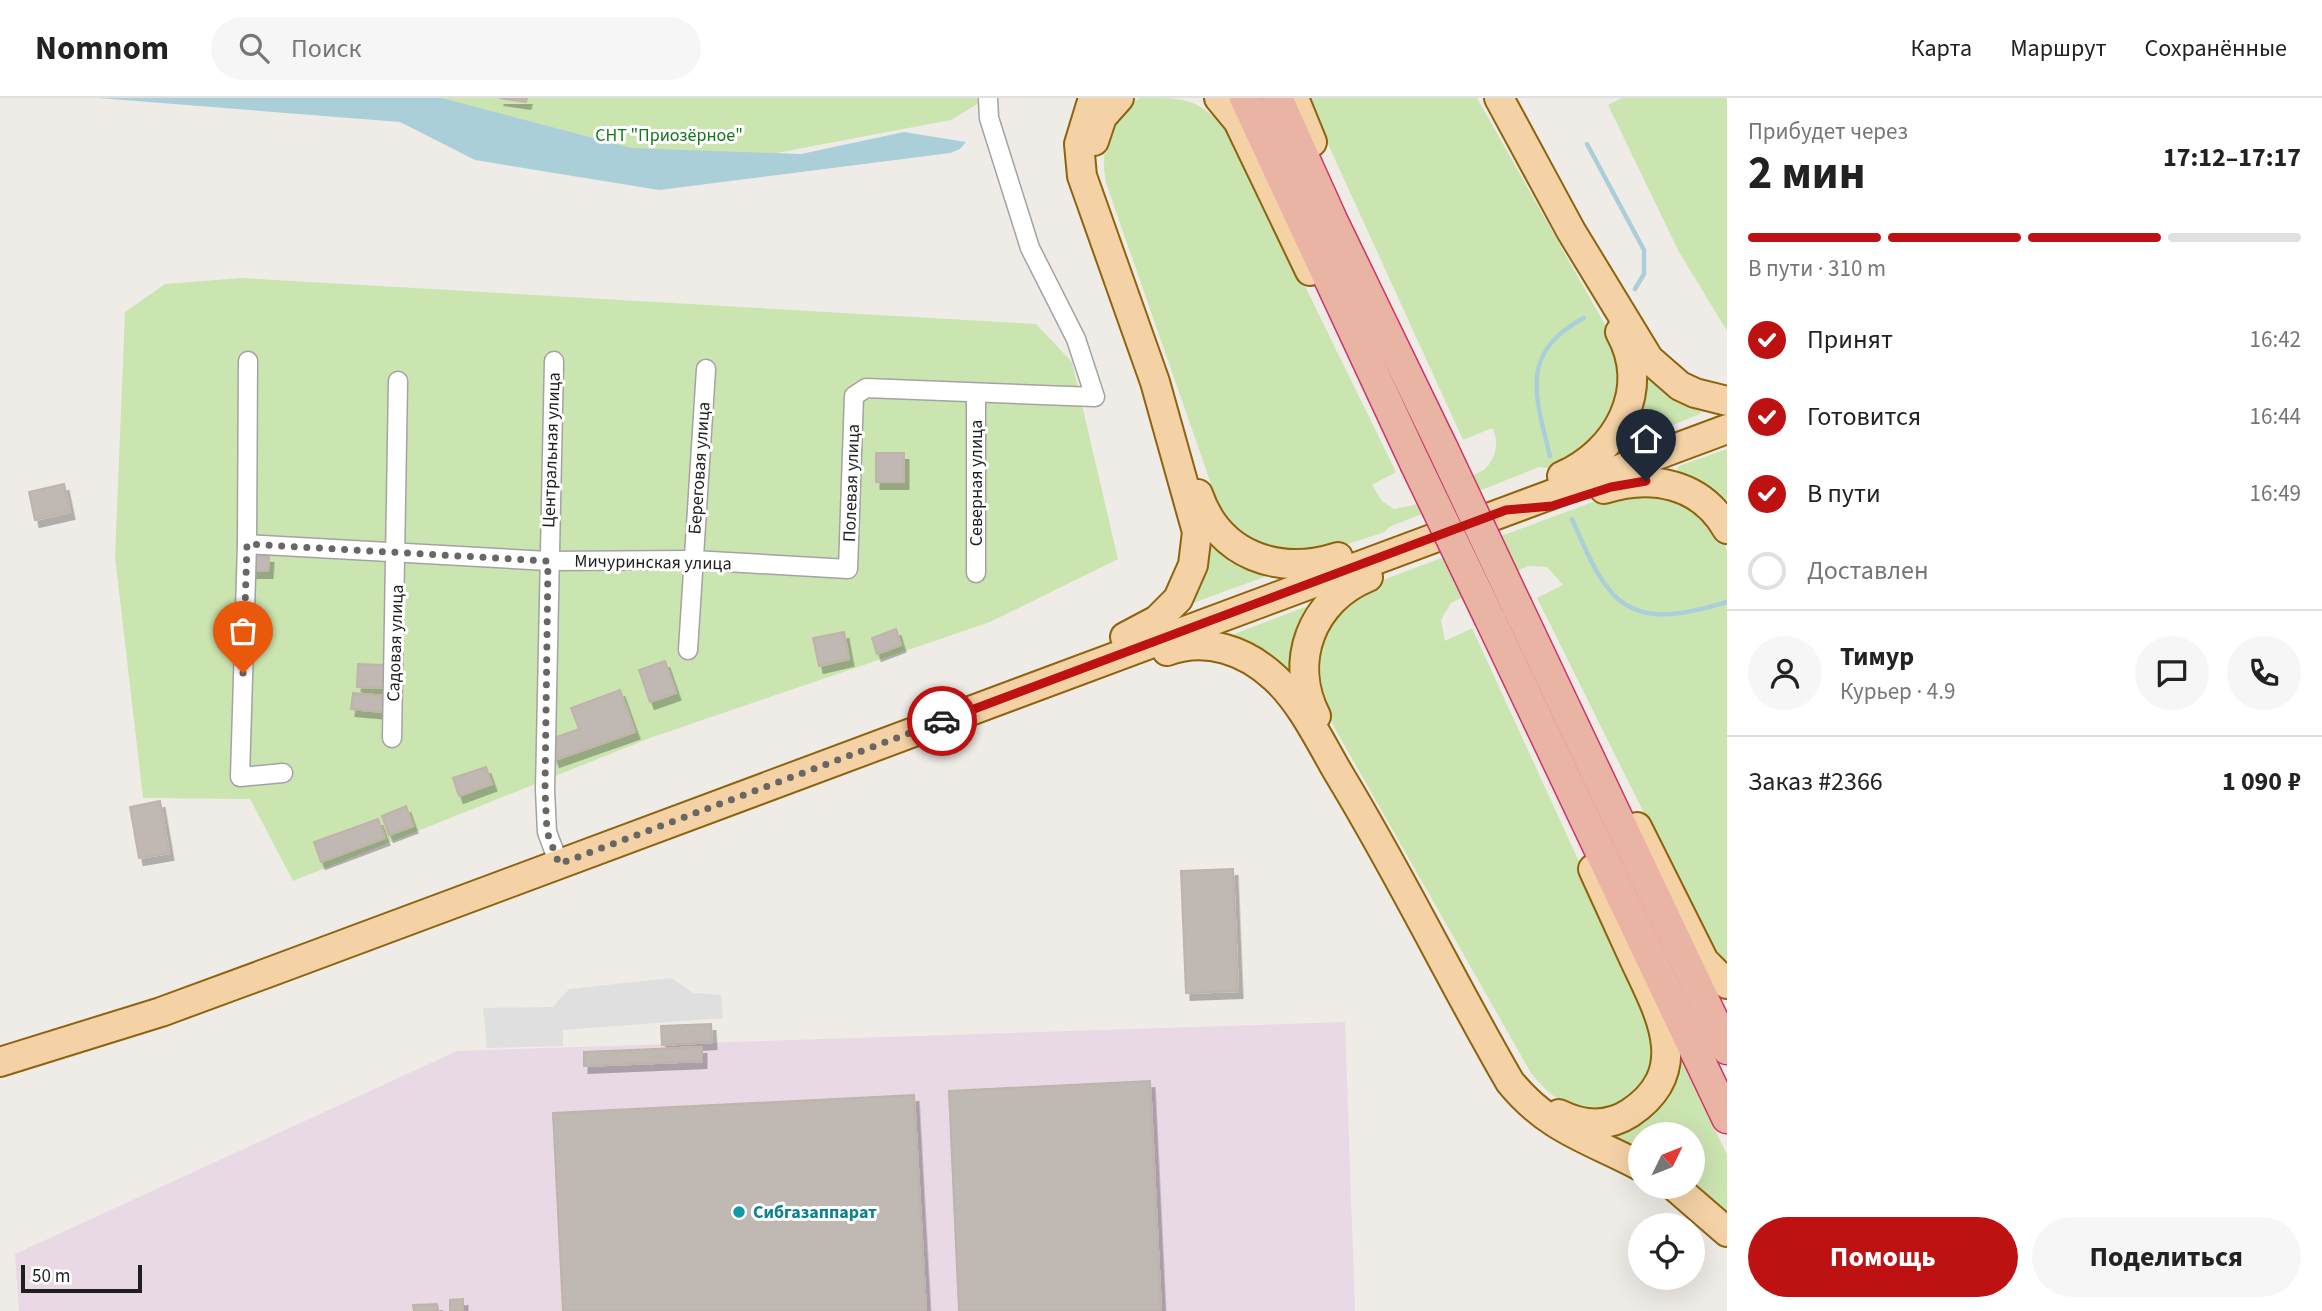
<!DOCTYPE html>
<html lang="ru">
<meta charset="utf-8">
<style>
:root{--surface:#fff;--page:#f6f6f6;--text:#222;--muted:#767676;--line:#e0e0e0;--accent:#be1112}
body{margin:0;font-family:"Source Sans 3",sans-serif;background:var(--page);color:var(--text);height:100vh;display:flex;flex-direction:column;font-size:26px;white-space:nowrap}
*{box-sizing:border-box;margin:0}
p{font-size:23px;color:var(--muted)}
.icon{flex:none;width:38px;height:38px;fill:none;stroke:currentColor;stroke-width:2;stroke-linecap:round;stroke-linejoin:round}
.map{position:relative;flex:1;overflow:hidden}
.details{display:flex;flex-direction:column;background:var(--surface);width:595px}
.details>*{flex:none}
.needle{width:46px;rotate:47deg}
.buttons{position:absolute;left:1628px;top:1024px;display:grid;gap:14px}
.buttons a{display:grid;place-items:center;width:77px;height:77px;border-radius:50%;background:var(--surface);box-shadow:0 7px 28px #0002;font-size:35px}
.scale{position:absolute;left:21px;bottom:18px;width:121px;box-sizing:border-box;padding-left:7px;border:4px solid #1f1f1f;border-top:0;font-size:19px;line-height:24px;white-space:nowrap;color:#1f1f1f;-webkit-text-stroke:5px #fff;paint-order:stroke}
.pin{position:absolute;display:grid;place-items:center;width:60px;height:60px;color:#fff;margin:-72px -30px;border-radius:50% 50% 50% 0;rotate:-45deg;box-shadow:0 0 7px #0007}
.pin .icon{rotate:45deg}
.courier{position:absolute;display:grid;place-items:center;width:70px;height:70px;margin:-35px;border:5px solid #be1112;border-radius:50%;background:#fff;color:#222;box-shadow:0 2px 9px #0007}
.overview em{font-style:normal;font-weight:700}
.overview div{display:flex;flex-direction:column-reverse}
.overview{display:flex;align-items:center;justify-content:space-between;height:119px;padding:0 21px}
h1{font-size:46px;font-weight:700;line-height:52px}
.bar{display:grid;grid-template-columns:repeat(4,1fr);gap:10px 7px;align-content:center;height:84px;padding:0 21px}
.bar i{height:9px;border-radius:5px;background:var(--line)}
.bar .selected{background:var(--accent)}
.bar p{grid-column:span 4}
.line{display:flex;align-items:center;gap:18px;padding:0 21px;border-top:2px solid var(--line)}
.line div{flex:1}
.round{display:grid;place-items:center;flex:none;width:74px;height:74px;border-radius:37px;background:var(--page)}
ol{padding:0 21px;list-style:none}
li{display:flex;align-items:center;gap:21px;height:77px}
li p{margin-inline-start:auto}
li .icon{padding:7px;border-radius:50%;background:var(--accent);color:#fff;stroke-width:4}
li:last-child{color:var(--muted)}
li i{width:38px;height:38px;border:4px solid var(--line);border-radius:50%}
.button{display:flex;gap:14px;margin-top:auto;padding:14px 21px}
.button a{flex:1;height:80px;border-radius:42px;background:var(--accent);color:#fff;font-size:28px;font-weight:700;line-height:80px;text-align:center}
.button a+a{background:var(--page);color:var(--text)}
header{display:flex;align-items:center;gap:42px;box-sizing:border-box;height:98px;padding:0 35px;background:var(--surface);border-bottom:2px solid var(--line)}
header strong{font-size:33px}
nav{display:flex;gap:38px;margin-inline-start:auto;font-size:24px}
.search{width:490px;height:63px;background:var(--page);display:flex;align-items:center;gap:18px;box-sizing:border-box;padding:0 24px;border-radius:38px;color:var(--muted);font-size:26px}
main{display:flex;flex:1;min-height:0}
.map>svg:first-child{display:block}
</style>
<header>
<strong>Nomnom</strong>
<div class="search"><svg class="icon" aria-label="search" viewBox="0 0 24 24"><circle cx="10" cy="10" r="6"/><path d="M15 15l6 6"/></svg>Поиск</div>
<nav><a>Карта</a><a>Маршрут</a><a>Сохранённые</a></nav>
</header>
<main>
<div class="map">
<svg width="1727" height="1213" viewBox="0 0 1727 1213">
<defs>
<filter id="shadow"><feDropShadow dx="4.5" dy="7" stdDeviation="0" flood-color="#0004"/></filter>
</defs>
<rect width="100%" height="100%" fill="#efece7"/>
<!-- industrial -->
<polygon fill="#e8d9e5" points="1345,924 1355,1213 19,1213 15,1156 457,953"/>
<!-- grass -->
<g fill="#cbe5b1">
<polygon points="338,0 987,0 951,22 670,75"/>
<path d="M 1140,0 C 1189,0 1194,0 1228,31 L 1396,374 L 1372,387 L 1382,403 L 1394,411 L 1414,407 L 1484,372 C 1496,361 1500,344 1492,330 L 1463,342 L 1307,0 L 1477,0 L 1608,232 C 1624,284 1620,321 1574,357 C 1564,365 1552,372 1539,369 L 1389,429 L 1385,434 L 1317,456 L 1266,449 L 1234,427 L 1217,403 L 1106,85 C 1100,51 1107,17 1140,0 Z"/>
<polygon points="1622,0 1727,0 1727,233 1679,154 1608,7"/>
<polygon points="241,180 1036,226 1072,264 1118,461 990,524 650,640 293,783 250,701 143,700 115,459 125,214 165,186"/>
<polygon points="1649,278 1702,315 1628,346 1642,309 1646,279"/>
<polygon points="1727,351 1727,411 1677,372 1679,368"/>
<path d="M 1617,395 L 1680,399 L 1722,438 L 1727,453 L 1727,870 L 1708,844 L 1537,500 L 1563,487 L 1547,469 L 1528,468 L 1451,505 L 1441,522 L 1445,543 L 1472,530 L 1652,923 C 1652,935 1655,950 1653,961 C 1650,975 1640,989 1629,997 C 1590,1025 1558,1009 1531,975 L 1334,629 L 1320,595 L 1317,561 L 1330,518 L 1369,487 Z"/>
<polygon points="1209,439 1270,477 1193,505 1208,467"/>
<polygon points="1305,509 1308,512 1291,575 1267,558 1229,538"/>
<polygon points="1677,960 1682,963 1727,1057 1727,1116 1692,1088 1692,1036 1640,1036 1640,1053 1614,1041"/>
</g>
<!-- parking -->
<polygon fill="#dfdfdf" points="672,880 693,895 721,897 723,920 563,932 563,948 487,950 483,910 553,909 569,891"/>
<!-- water -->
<polygon fill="#abcfd9" points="98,0 442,0 631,50 801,56 904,34 966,44 960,51 950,55 659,92 475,62 400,24"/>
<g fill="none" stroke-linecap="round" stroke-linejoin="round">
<!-- stream -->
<g stroke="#abcfd9" stroke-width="4.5">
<polyline points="1587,46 1644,152 1644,176 1635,191"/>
<path d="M 1550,358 C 1535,297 1519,254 1584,220"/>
<path d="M 1572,421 C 1609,508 1627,535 1727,504"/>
</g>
</g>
<!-- building -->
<g fill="#bfb8b3" stroke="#c0b3aa" stroke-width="2" filter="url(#shadow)">
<polygon points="499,0 527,0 526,4"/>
<rect x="876" y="355" width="28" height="29"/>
<polygon points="64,386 70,414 35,422 29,394"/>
<polygon points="250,457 269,458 268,473 249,473"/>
<polygon points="896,531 901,547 877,556 872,540"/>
<polygon points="844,534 849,561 819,568 813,540"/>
<polygon points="665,563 676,595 650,604 639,572"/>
<polygon points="358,566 385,567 384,590 357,589"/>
<polygon points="620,592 635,634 555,662 548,642 579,631 571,610"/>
<polygon points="353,595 384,598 383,614 351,611"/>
<polygon points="486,669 492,686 459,698 453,680"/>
<polygon points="160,703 169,755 139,760 130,709"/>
<polygon points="406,708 413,728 389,737 382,718"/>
<polygon points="378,721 385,740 321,764 314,744"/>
<polygon points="1233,771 1238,893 1186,895 1181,773"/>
<polygon points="711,926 712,944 662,947 661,928"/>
<polygon points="702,949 702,963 584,968 584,954"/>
<polygon points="1150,983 1161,1213 959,1213 949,993"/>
<polygon points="914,997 926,1213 563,1213 553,1015"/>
<polygon points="463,1201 463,1213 450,1213 450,1202"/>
<polygon points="437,1206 438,1213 414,1213 413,1207"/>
</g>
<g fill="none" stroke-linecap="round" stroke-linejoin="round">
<!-- minor casing -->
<g stroke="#a3a3a3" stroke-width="21">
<g id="minor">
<polyline points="248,263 247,446 240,679 283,675"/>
<polyline points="554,263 545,692 547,734 559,766"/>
<polyline points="976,295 976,475"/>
<polyline points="247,446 548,463 693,462 848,471 854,298 866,290 1095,299 1076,241 1030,150 989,20 988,0"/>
<polyline points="688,552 706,271"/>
<polyline points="392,640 398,283"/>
</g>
</g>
<!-- primary casing -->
<g stroke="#8e630d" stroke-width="32">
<g id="primary">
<polyline points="1093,0 1079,46 1082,78 1155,284 1197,434 1193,467 1178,501 1157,522 1125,539"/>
<polyline points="1219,0 1238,23 1310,173"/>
<polyline points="1294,0 1312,44"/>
<polyline points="1499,0 1571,133 1649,261 1680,288 1695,295 1727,303"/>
<polyline points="1094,43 1102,19 1119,0"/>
<path d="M 1562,378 C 1617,354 1652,292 1620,234"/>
<path d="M 1604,391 C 1651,376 1701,385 1727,431"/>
<path d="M 1198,396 C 1219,458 1279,478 1338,459"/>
<path d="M 1167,553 C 1206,539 1245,552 1275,580 C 1304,607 1322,648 1342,681 C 1402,780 1452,884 1510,984 C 1548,1031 1589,1041 1640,1068"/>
<path d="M 1316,618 C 1288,563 1312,502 1368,479"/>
<polyline points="1637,729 1704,863 1727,886"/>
<polyline points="0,964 161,914 267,875 1727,331"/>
<path d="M 1559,1016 C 1583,1028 1607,1030 1630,1015 C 1693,973 1660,916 1635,863 C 1621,832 1607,802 1593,771"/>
<polyline points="1674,1088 1727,1134"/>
</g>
</g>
<!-- trunk casing -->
<g stroke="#cd3469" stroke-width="33">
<g id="trunk">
<polyline points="1245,0 1415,365"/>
<polyline points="1277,0 1332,122 1443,351"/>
<polyline points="1517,508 1727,951"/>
<polyline points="1490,521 1727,1020"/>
</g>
</g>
<!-- minor -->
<use href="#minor" stroke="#fff" stroke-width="18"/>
<!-- primary -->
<use href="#primary" stroke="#f4d2a6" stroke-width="28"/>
<!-- trunk -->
<use href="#trunk" stroke="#eab4a4" stroke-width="30"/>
<!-- trunk-bridge casing -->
<g stroke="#cd3469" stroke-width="33" stroke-linecap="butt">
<g id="trunk-bridge">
<polyline points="1443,351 1517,508"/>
<polyline points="1415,365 1490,521"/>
</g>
</g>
<!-- trunk-bridge -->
<use href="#trunk-bridge" stroke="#eab4a4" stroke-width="30"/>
</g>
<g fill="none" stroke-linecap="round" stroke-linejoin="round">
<!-- done -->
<polyline stroke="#686765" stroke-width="7" stroke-dasharray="0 12.6" points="243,575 247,446 548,463 545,692 547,734 559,766 942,623"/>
<!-- route -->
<polyline stroke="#be1112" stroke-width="9" points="942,623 1506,412 1552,408 1611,389 1646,383"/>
</g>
<!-- markers -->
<circle fill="#0f9aa8" stroke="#fff" stroke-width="2.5" cx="739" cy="1114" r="7"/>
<g text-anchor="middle" stroke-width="6" stroke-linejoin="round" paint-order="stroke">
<!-- park labels -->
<g font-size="18" fill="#15761d" stroke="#fff">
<text x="669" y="43">СНТ "Приозёрное"</text>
</g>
<!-- street labels -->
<g font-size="18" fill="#1f1f1f" stroke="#fff">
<text transform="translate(551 352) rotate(-88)" y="6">Центральная улица</text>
<text transform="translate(699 370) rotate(-86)" y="6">Береговая улица</text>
<text transform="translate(851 385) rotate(-88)" y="6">Полевая улица</text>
<text transform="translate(976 385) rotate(-90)" y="6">Северная улица</text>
<text transform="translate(653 464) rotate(1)" y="6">Мичуринская улица</text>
<text transform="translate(395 545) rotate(-88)" y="6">Садовая улица</text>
</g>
<!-- culture labels -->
<g font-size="18" font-weight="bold" fill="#0d838f" stroke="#fff" text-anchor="start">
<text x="753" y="1120">Сибгазаппарат</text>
</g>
</g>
</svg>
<div class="buttons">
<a><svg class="needle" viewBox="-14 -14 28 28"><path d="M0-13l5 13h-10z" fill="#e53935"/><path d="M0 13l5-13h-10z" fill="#767676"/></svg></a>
<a><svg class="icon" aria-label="locate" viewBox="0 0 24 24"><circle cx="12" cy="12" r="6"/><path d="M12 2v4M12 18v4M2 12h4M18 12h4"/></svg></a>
</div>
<div class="scale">50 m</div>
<div class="pin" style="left:243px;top:575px;background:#ea580c"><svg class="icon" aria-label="bag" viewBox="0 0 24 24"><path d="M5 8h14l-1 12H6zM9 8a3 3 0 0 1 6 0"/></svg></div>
<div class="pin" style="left:1646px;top:383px;background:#1f2937"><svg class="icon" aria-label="home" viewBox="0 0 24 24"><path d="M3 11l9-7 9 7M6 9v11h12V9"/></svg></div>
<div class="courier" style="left:942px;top:623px"><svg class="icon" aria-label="car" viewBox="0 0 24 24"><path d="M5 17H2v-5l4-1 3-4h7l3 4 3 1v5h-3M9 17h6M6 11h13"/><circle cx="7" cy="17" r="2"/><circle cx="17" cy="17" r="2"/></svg></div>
</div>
<section class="details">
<div class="overview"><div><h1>2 мин</h1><p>Прибудет через</p></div><em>17:12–17:17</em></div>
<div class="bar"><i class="selected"></i><i class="selected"></i><i class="selected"></i><i></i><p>В пути · 310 m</p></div>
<ol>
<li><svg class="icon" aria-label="check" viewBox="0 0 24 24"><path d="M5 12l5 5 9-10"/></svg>Принят<p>16:42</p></li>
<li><svg class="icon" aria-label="check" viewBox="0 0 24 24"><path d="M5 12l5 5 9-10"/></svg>Готовится<p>16:44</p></li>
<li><svg class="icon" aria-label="check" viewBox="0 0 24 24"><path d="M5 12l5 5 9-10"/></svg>В пути<p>16:49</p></li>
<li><i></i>Доставлен</li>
</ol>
<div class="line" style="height:126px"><a class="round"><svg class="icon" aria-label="person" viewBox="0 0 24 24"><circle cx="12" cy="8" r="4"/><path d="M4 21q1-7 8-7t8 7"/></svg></a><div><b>Тимур</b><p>Курьер · 4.9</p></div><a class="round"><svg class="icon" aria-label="chat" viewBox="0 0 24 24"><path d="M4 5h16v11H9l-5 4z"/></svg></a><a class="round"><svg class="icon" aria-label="phone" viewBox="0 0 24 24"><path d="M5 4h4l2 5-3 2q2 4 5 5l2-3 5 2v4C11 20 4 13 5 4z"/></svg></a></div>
<div class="line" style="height:91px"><div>Заказ #2366</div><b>1 090 ₽</b></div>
<div class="button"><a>Помощь</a><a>Поделиться</a></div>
</section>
</main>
